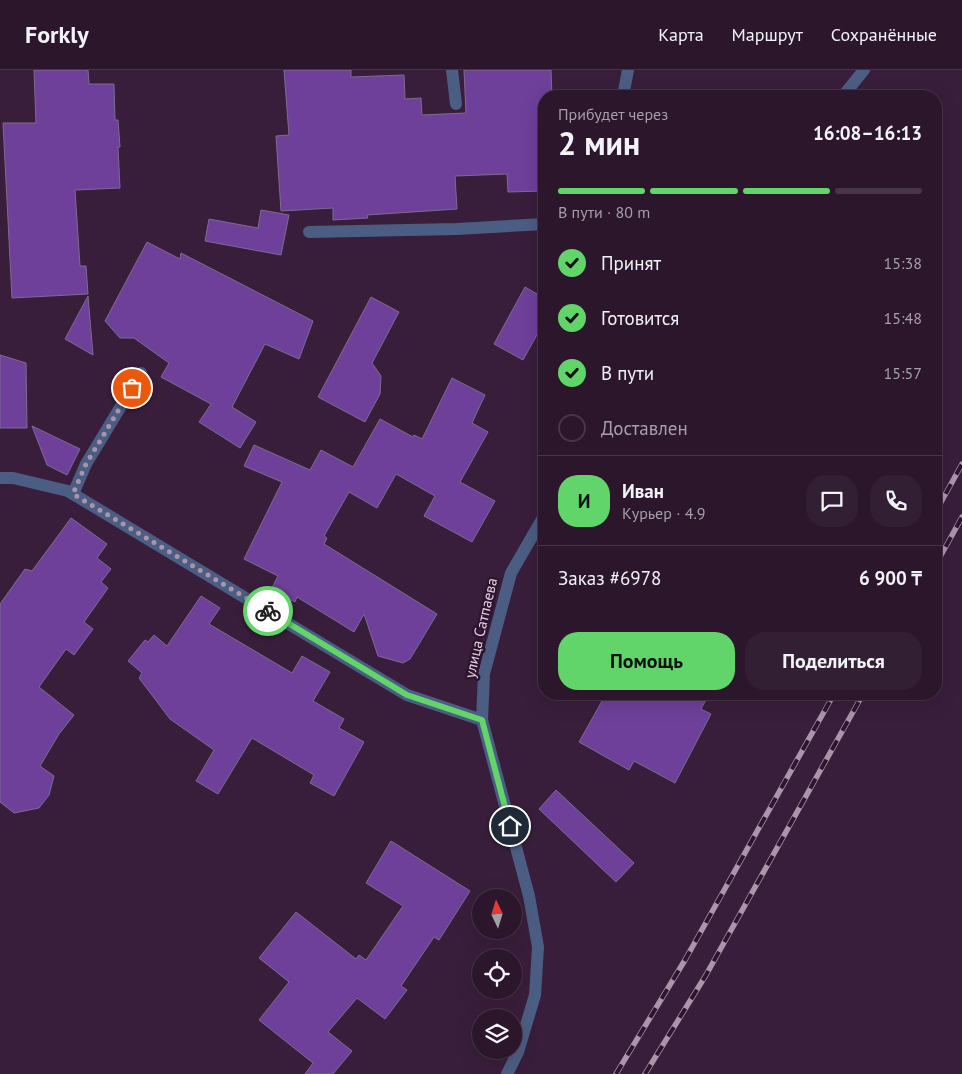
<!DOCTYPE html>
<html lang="ru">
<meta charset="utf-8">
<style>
:root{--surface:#2b162c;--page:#331f34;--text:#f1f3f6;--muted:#a69fa9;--line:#473548;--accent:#61d46a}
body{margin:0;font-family:"PT Sans",sans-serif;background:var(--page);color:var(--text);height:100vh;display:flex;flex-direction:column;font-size:19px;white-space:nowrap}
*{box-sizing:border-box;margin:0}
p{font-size:16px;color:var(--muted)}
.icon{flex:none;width:28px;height:28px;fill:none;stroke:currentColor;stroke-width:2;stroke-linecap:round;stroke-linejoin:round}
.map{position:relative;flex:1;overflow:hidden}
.side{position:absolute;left:538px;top:20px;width:404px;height:610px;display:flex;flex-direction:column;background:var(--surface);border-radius:20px;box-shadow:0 5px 20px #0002,0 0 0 1px var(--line)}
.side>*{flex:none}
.needle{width:32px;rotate:356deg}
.fabs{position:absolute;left:472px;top:819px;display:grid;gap:10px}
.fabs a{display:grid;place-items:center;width:50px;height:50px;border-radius:50%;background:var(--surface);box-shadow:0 5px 20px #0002,0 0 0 1px var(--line);font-size:25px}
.pin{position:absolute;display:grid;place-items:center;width:42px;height:42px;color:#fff;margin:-21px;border:2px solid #fff;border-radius:50%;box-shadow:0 1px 5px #0007}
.courier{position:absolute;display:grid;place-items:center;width:50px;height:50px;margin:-25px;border:4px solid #61d46a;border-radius:50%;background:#fff;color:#222;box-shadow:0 1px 6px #0007}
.head em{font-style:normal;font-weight:700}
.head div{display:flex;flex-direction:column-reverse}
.head{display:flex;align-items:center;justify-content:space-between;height:85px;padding:0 20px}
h1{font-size:32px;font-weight:700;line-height:38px}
.bar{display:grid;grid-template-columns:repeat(4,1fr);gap:8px 5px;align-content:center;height:60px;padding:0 20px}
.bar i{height:6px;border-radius:4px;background:var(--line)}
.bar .selected{background:var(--accent)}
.bar p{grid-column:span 4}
.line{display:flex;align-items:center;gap:12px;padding:0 20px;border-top:1px solid var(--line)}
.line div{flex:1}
.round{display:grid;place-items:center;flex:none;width:52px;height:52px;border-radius:20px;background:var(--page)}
ol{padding:0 20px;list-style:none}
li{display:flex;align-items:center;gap:15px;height:55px}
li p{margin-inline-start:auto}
li .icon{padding:5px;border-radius:50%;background:var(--accent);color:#111;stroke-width:4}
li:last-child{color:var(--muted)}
li i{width:28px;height:28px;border:2px solid var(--line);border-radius:50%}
.button{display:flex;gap:10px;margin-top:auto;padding:10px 20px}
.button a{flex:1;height:58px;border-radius:20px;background:var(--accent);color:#111;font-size:20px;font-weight:700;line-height:58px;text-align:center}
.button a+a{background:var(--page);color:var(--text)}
header{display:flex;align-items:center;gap:30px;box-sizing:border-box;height:70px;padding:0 25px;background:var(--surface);border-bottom:1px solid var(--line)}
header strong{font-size:24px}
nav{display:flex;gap:28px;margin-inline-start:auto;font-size:18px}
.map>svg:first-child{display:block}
</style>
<header>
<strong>Forkly</strong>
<nav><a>Карта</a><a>Маршрут</a><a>Сохранённые</a></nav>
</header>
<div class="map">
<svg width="962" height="1004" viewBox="0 0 962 1004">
<rect width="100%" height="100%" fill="#391e3b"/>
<!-- building -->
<g fill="#6e409a" stroke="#7d6b92">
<polygon points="34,0 88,0 89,14 114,14 115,50 118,50 120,77 118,77 120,118 75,120 80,196 86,196 88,224 12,228 3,53 36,53"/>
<polygon points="284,0 351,0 351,7 404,5 405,29 421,28 422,45 466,43 464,0 551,0 552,26 544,26 544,121 508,122 507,104 455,106 457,139 367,145 368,148 333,150 333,138 281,141 276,66 289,65"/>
<polygon points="261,140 289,145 281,185 205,171 209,149 258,158"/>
<polygon points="147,172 180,189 181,183 313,251 299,289 265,274 232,337 256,352 240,378 199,352 211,334 161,307 169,293 134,268 120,268 105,251"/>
<polygon points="525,217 544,228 544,252 523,290 494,274"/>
<polygon points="88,226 93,285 65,269"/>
<polygon points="371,227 399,242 372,293 381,306 380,324 365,352 318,327"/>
<polygon points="0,285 26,293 27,358 0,358"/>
<polygon points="452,308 485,325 472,353 488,362 460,412 495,431 472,472 424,446 435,426 396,404 377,438 349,422 324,466 327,468 324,474 437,544 410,589 403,593 378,586 364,544 354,562 297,527 295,532 271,520 278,506 244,489 282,412 244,396 254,375 310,400 321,380 353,397 380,349 413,367 414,365 422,369"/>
<polygon points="32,356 80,379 67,405 47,395"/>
<polygon points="71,448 107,474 97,488 111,499 101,512 108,518 84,552 93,559 74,585 66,579 39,617 74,645 59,664 40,696 54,706 49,725 39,738 14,743 0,732 0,534 25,499 32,501"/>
<polygon points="201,526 220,538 209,554 292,603 302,586 330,602 313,631 344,649 339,658 364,672 334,726 310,713 314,705 252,668 218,724 196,711 214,680 170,649 139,608 142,603 128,591 145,570 148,572 154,565 167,576"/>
<polygon points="606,624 709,624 701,639 711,644 675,713 634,691 629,700 579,672"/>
<polygon points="556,720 634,793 616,812 539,739"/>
<polygon points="391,771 470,821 439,870 434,867 401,916 407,920 385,949 357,928 328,962 352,981 333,1004 305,1004 313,993 259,950 289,912 259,888 296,842 356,889 359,885 366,890 403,836 366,813"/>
</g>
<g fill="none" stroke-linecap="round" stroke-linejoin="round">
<!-- minor -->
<g stroke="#4c5d83" stroke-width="12">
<polyline points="452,0 456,34"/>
<polyline points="623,26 628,0"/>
<polyline points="843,26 864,0"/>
<polyline points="309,162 457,159 544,154"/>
<polyline points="0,408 13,408 68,421 407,625 482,650"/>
<polyline points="73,424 86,394 141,303"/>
<polyline points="507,1004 518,982 535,925 538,877 529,826 482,650 484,604 511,503 544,446"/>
</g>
<!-- rail casing -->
<g stroke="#aa95ab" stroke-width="5.5">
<g id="rail">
<polyline points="935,443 962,394"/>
<polyline points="935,496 962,447"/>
<polyline points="616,1004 685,890 834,624"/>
<polyline points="645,1004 706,905 863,624"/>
</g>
</g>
<!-- rail -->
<use href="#rail" stroke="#2e1430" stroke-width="4" stroke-dasharray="11" stroke-linecap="butt"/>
</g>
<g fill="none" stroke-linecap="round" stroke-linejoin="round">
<!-- done -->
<polyline stroke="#a994aa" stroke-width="5" stroke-dasharray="0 9" points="132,318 86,394 73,424 268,541"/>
<!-- route -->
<polyline stroke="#61d46a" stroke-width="6" points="268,541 407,625 482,650 510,756"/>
</g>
<g text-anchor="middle" stroke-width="5" stroke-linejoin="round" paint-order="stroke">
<!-- street labels -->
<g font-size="15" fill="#e5d3e5" stroke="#2e1430">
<text transform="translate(481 558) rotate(-77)" y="5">улица Сатпаева</text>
</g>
</g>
</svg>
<div class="fabs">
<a><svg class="needle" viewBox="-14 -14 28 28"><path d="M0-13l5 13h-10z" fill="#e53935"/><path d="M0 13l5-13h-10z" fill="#a69fa9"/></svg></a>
<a><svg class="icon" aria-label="locate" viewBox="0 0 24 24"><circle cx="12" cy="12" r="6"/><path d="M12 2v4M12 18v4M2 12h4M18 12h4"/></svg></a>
<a><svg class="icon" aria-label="layers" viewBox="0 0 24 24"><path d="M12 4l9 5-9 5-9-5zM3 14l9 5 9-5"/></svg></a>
</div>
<div class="pin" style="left:132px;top:318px;background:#ea580c"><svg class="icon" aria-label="bag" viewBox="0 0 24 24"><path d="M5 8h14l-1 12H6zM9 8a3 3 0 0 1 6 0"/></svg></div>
<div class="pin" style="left:510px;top:756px;background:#1f2937"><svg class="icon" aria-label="home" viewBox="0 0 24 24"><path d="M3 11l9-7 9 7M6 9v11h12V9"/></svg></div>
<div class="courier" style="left:268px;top:541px"><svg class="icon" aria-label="bike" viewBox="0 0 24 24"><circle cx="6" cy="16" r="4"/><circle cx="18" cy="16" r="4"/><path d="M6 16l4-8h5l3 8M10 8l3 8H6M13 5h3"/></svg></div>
<section class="side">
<div class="head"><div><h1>2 мин</h1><p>Прибудет через</p></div><em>16:08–16:13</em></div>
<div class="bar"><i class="selected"></i><i class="selected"></i><i class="selected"></i><i></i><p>В пути · 80 m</p></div>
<ol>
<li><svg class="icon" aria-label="check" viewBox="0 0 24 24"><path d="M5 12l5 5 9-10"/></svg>Принят<p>15:38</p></li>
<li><svg class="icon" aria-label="check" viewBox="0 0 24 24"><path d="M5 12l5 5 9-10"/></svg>Готовится<p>15:48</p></li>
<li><svg class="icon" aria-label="check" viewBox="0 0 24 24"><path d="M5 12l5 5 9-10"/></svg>В пути<p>15:57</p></li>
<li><i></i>Доставлен</li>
</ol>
<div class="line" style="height:90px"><b class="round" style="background:var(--accent);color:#111">И</b><div><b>Иван</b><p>Курьер · 4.9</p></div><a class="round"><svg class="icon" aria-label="chat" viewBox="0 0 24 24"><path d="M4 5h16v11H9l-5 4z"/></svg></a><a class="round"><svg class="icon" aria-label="phone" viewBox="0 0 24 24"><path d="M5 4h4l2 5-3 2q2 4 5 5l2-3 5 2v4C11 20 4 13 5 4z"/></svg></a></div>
<div class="line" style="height:65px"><div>Заказ #6978</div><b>6 900 ₸</b></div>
<div class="button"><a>Помощь</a><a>Поделиться</a></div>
</section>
</div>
